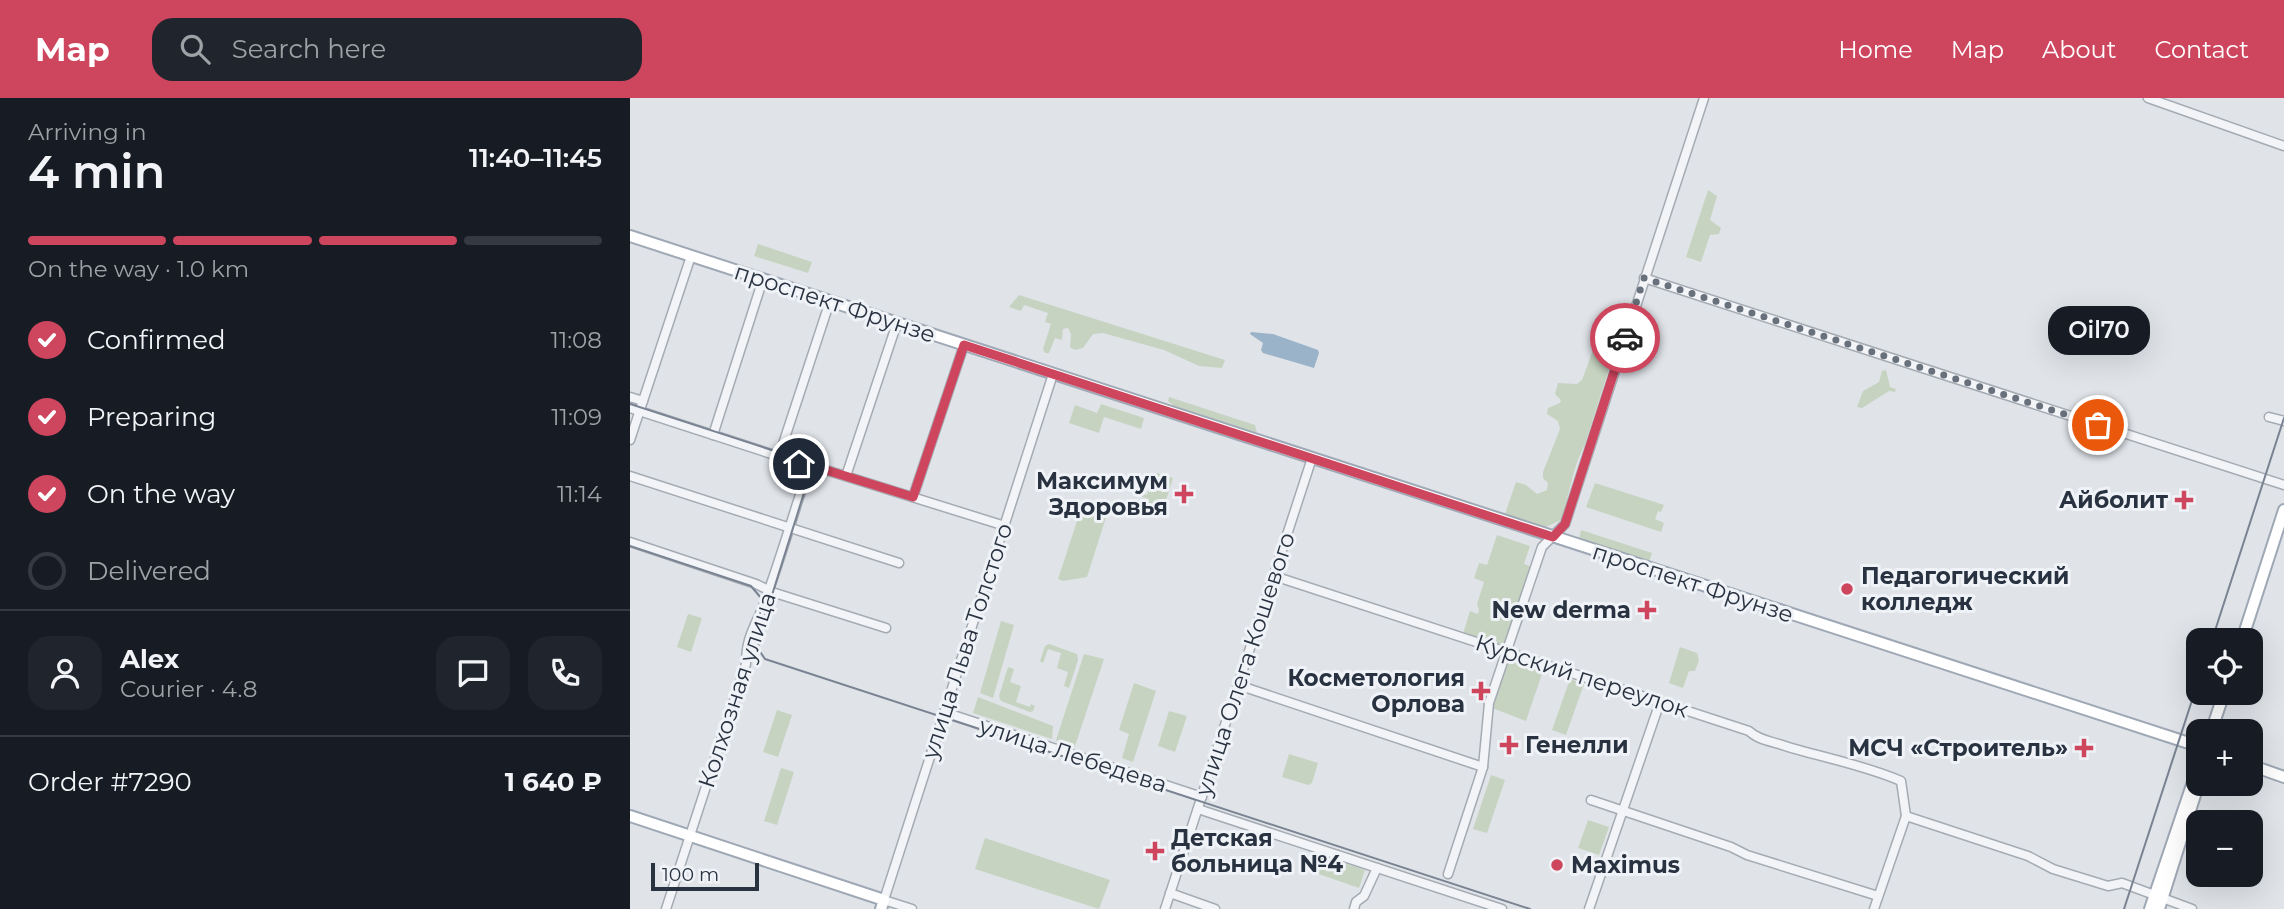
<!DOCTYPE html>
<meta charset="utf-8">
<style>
:root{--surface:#171b24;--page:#20242c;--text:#f1f3f6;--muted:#9ea1a6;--line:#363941;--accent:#ce455e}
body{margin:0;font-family:Montserrat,sans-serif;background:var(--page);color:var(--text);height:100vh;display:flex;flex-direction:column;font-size:26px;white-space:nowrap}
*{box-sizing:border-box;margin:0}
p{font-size:23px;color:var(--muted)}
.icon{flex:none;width:38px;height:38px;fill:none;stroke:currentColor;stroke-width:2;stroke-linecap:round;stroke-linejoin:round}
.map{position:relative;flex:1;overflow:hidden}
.panel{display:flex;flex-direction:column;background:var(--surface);width:630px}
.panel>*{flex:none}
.controls{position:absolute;left:1556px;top:530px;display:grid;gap:14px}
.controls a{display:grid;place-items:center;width:77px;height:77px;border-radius:14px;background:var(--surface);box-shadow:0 7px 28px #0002;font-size:35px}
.scale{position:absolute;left:21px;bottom:18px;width:108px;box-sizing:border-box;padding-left:7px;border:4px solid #283240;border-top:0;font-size:19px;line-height:24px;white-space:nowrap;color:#283240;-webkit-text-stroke:5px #eff2f6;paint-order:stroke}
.pin{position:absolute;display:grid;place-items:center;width:60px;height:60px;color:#fff;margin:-30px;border:4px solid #fff;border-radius:50%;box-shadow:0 2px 7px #0007}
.courier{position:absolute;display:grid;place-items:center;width:70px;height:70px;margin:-35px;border:5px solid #ce455e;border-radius:50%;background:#fff;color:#222;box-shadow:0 2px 9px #0007}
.bubble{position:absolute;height:49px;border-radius:21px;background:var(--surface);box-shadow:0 7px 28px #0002;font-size:23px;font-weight:600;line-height:49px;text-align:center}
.head em{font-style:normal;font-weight:600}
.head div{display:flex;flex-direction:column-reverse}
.head{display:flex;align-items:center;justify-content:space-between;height:119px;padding:0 28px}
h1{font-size:46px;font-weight:600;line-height:52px}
.bar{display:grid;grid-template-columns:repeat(4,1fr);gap:10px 7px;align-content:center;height:84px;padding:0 28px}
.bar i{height:9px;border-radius:5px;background:var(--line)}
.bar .current{background:var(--accent)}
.bar p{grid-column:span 4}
.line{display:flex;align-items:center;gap:18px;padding:0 28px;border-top:2px solid var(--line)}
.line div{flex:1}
.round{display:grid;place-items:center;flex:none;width:74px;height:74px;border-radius:21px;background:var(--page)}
ol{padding:0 28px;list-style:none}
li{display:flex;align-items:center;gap:21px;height:77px}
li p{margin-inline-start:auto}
li .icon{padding:7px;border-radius:50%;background:var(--accent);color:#fff;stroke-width:4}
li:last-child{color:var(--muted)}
li i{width:38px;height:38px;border:4px solid var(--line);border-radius:50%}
header{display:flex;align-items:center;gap:42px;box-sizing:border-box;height:98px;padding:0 35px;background:var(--accent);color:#fff}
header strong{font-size:33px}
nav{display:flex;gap:38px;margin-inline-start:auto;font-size:24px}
.search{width:490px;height:63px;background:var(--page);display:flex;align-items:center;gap:18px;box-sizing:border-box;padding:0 24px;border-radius:21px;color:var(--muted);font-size:26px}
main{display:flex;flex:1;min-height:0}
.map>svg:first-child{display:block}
</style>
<header>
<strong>Map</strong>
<div class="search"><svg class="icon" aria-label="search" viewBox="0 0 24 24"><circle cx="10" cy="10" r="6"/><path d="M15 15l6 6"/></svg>Search here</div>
<nav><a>Home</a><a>Map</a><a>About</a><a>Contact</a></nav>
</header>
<main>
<section class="panel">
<div class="head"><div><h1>4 min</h1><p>Arriving in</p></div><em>11:40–11:45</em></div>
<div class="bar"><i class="current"></i><i class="current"></i><i class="current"></i><i></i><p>On the way · 1.0 km</p></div>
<ol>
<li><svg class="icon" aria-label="check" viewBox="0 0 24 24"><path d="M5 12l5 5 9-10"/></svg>Confirmed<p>11:08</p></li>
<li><svg class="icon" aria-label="check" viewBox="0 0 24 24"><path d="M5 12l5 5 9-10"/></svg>Preparing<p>11:09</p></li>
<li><svg class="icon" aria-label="check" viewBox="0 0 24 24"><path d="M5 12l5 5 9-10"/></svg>On the way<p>11:14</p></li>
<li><i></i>Delivered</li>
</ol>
<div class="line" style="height:126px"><a class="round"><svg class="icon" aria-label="person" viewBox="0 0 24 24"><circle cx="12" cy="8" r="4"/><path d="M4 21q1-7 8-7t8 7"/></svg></a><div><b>Alex</b><p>Courier · 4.8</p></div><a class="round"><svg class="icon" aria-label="chat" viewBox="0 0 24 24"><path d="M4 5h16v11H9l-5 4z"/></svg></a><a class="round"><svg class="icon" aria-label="phone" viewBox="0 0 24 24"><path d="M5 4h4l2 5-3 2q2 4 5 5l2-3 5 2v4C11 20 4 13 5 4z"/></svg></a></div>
<div class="line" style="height:91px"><div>Order #7290</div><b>1 640 ₽</b></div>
</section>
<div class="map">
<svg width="1654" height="811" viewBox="0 0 1654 811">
<rect width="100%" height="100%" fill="#e0e4e9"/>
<!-- green -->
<g fill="#c6d3c1">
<polygon points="1078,92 1087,98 1080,122 1091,130 1089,136 1080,137 1071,164 1056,159"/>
<polygon points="128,146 182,164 178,175 124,158"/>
<polygon points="389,197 595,262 592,270 569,268 534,252 473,235 463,236 453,250 445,252 440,249 441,236 438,230 433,231 432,242 425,240 419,255 415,255 413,251 421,226 415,224 418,215 394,207 391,213 379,209"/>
<path d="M 983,224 L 988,225 L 991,234 L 955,346 C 942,371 940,396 931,422 L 916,429 L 875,416 L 886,384 L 896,387 L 907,396 L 917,392 L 918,385 L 913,380 L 913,374 L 930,331 L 928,323 L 917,316 L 918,310 L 930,305 L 931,302 L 925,296 L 928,285 L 947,286 L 952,282 L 970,233 Z"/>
<polygon points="1256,272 1260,289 1266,291 1265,294 1259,293 1232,310 1227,309 1233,293 1249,284 1252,273"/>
<polygon points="539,299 625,327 627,335 544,308 538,303"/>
<polygon points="471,306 514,320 511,331 474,319 469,335 439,325 445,307 467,315"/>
<polygon points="527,375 543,380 532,415 516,410 519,401 512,399 513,396 517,397 523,377"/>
<polygon points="965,385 1034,407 1031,414 1028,413 1025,421 1034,425 1031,434 956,409"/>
<polygon points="453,405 478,413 457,479 433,483 428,481"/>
<polygon points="951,432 1022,455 1019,464 949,441"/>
<polygon points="867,437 900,448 894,466 902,469 875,546 871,547 833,536 840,513 848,516 849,511 847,506 854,484 844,480 849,465 857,467"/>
<polygon points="58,516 72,520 61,554 47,549"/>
<polygon points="371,523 384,527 363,600 350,595"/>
<polygon points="419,546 447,556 448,562 439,590 434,588 438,574 427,570 431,555 418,551 413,565 410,563 415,548"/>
<polygon points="1050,549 1067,555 1069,562 1065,573 1059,573 1053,590 1039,585"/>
<polygon points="454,556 474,561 445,648 426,642"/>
<polygon points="878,561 913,573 896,623 862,610"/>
<polygon points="378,569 384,571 380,584 391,588 386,604 400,609 401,606 405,608 403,613 400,614 371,603 369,598"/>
<polygon points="940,581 954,586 936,637 922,632"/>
<polygon points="504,585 526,593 503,664 492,660 499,636 489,632"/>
<polygon points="348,599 423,628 422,641 343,615"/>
<polygon points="147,612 162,617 148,659 133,654"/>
<polygon points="539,613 557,618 545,654 528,648"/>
<polygon points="659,656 688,665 682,685 678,687 652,679"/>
<polygon points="151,670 164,674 147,727 134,723"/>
<polygon points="861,677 875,682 857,735 843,731"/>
<polygon points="958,722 979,729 969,757 948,750"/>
<polygon points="355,740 480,782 469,811 345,771"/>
<polygon points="689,757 735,772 729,790 683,774"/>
</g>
<!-- water -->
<polygon fill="#9bb3c9" points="621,234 643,236 688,252 689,255 684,270 633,255 631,252 633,245 620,236"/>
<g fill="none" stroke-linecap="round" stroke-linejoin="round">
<!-- minor casing -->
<g stroke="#a5abb3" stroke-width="11">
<g id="minor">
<polyline points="1518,0 1654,48"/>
<polyline points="1014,180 1654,387"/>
<polyline points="0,299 13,303"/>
<polyline points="0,310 166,364 174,372 183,368 375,428"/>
<polyline points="1639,319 1654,323"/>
<polyline points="83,337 133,181"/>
<polyline points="0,342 61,158"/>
<polyline points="149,358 200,203"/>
<polyline points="0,378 269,465"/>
<polyline points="216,378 267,225"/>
<polyline points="283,399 334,247"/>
<polyline points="0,444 126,486 145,495 256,530"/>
<path d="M 644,478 L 1119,633 C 1127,641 1139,643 1149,646 C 1189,659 1232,666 1271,683 L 1276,718 L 1244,811"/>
<polyline points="608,587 853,669"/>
<polyline points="314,614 572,699"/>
<polyline points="961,702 1101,749 1117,757 1248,798"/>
<polyline points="568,711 872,811"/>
<polyline points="1276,718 1398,758 1423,771 1478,788 1492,785 1562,811"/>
<polyline points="818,776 853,669 859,605 912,449 935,426 1074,0"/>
<polyline points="540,795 585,811"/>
<path d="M 36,811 L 116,566 C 116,537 126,528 135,503 C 146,472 156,441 166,409 C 169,398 176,384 174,372"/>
<polyline points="282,811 254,802 423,276"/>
<polyline points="535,811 682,360"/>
<polyline points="724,811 726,804 734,798 747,770"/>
<polyline points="959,811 1030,604"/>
</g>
</g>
<!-- major casing -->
<g stroke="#9fa8b5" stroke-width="14">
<g id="major">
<polyline points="0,138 1568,648"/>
<polyline points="1612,542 1654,412"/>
<polyline points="1581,634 1594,595"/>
<polyline points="1620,667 1654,679"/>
<polyline points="0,718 254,802 251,811"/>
<polyline points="1520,811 1568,669"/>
<polyline points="1529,811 1565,697"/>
</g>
</g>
<!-- minor -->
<use href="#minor" stroke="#f2f4f7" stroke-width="8"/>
<!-- major -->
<use href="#major" stroke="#fff" stroke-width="10"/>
<!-- tram -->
<g stroke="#798392" stroke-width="2">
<path d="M 0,306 L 163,359 C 174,363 180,370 178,382 L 128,542 L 129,552 L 135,561 L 900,811"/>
<polyline points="0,448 121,488 131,500 130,518"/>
<polyline points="1582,542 1654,320"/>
<polyline points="1494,811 1568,584"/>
</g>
</g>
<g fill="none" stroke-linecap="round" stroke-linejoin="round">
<!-- done -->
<polyline stroke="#68707b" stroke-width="7" stroke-dasharray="0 12.6" points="995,240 1014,180 1468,327"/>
<!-- route -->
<polyline stroke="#ce455e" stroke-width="9" points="169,366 174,372 183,368 283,399 334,247 923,439 935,426 995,240"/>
</g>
<!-- markers -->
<g fill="#ce455e" stroke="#eff2f6" stroke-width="2.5">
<path d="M550.5 385.5h7v7h7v7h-7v7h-7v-7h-7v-7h7z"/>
<path d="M1550.5 391.5h7v7h7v7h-7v7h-7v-7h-7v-7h7z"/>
<circle cx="1217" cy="491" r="7"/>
<path d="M1013.5 501.5h7v7h7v7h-7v7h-7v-7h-7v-7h7z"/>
<path d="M847.5 582.5h7v7h7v7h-7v7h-7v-7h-7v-7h7z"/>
<path d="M875.5 636.5h7v7h7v7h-7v7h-7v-7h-7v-7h7z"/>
<path d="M1450.5 639.5h7v7h7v7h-7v7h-7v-7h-7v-7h7z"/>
<path d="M521.5 742.5h7v7h7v7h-7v7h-7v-7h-7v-7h7z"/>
<circle cx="927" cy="767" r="7"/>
</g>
<g text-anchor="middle" stroke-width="6" stroke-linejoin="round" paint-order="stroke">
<!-- street labels -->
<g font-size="23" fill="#283240" stroke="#eff2f6">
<text transform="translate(205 205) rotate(18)" y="8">проспект Фрунзе</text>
<text transform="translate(1063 485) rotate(18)" y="8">проспект Фрунзе</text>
<text transform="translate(337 543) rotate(-72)" y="8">улица Льва Толстого</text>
<text transform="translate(615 566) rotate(-72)" y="8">улица Олега Кошевого</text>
<text transform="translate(952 578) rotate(18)" y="8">Курский переулок</text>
<text transform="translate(107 592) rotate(-72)" y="8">Колхозная улица</text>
<text transform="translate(443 657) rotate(18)" y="8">улица Лебедева</text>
</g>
<!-- poi labels -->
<g font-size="23" font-weight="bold" fill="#283240" stroke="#eff2f6" text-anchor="end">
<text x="538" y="391">Максимум<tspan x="538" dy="26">Здоровья</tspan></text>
<text x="1538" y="410">Айболит</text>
<text x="1231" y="486" text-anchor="start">Педагогический<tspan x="1231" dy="26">колледж</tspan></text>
<text x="1001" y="520">New derma</text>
<text x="835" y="588">Косметология<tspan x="835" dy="26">Орлова</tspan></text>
<text x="895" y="655" text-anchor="start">Генелли</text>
<text x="1438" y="658">МСЧ «Строитель»</text>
<text x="541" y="748" text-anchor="start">Детская<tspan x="541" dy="26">больница №4</tspan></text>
<text x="941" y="775" text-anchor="start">Maximus</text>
</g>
</g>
</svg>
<div class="controls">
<a><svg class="icon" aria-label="locate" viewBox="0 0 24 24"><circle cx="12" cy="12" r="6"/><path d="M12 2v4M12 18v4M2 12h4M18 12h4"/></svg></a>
<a>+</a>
<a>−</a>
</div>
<div class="scale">100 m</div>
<div class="pin" style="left:1468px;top:327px;background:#ea580c"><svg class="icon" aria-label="bag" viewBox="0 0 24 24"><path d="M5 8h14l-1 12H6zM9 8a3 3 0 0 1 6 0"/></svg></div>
<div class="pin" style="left:169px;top:366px;background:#1f2937"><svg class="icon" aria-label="home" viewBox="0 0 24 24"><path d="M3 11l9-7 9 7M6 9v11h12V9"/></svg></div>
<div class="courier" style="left:995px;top:240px"><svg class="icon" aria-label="car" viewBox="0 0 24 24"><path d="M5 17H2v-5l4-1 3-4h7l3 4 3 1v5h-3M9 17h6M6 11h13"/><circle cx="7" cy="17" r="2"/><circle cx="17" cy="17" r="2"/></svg></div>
<div class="bubble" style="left:1418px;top:208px;width:102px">Oil70</div>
</div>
</main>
